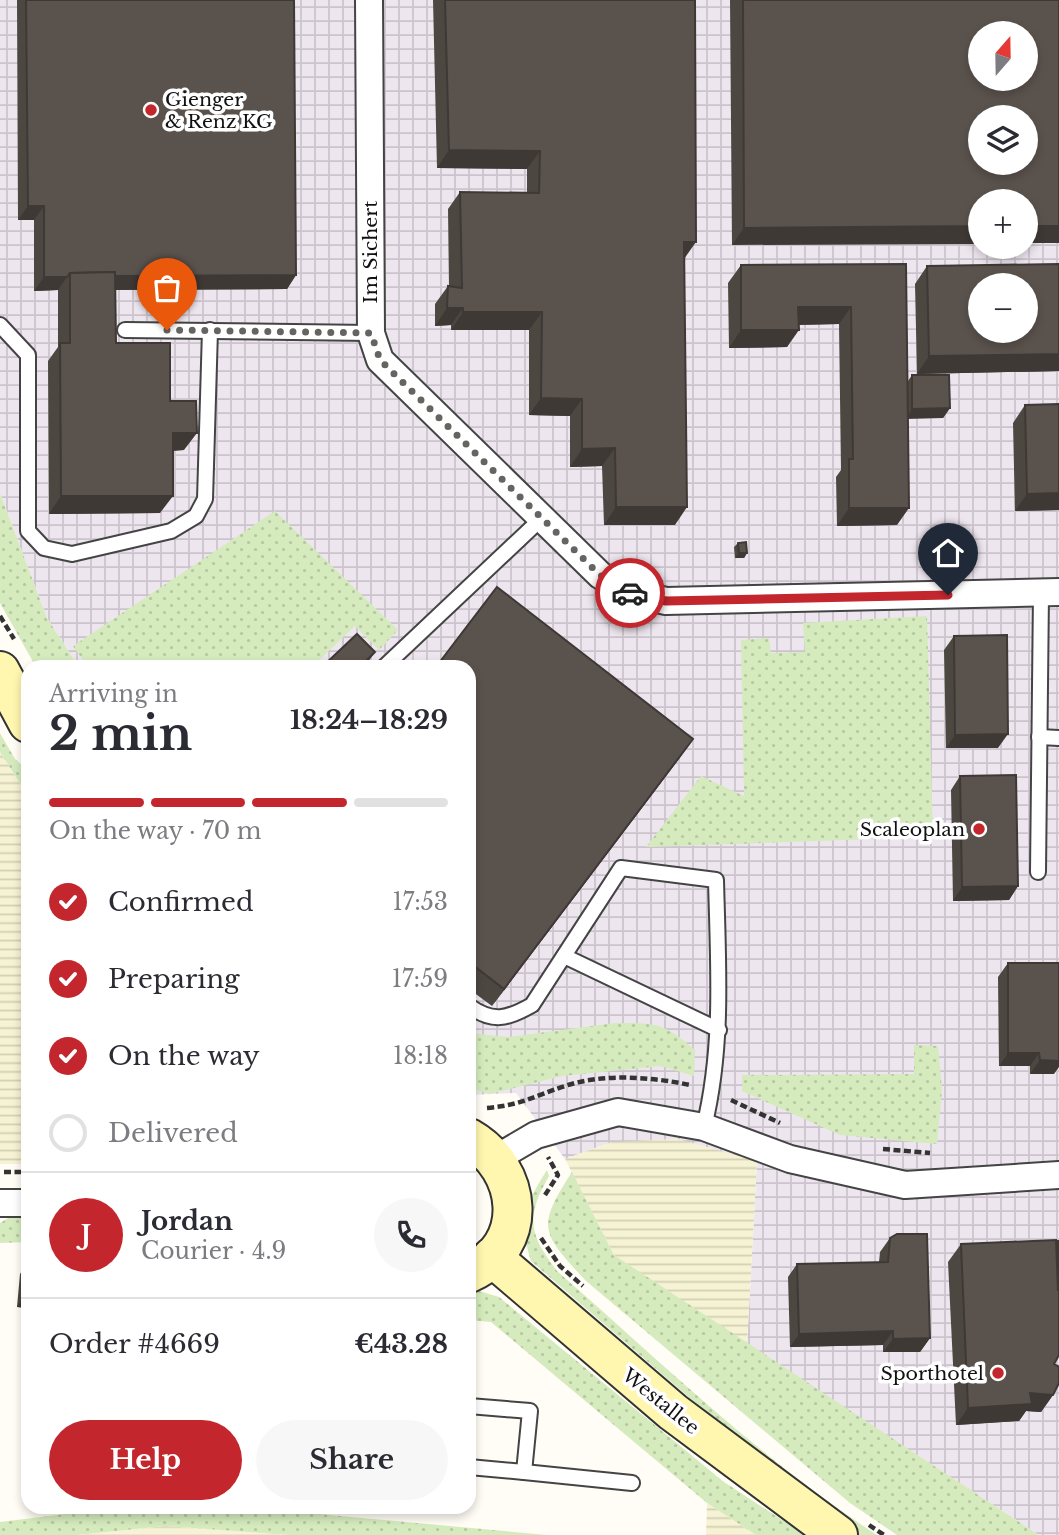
<!DOCTYPE html>
<meta charset="utf-8">
<style>
:root{--surface:#fff;--page:#f7f7f7;--text:#2b2b33;--muted:#7c7c81;--line:#e1e1e2;--accent:#c4262e}
body{margin:0;font-family:"Libre Baskerville",serif;background:var(--page);color:var(--text);height:100vh;display:flex;flex-direction:column;font-size:26px;white-space:nowrap}
*{box-sizing:border-box;margin:0}
p{font-size:23px;color:var(--muted)}
.icon{flex:none;width:38px;height:38px;fill:none;stroke:currentColor;stroke-width:2;stroke-linecap:round;stroke-linejoin:round}
.map{position:relative;flex:1;overflow:hidden}
.drawer{position:absolute;left:21px;top:660px;width:455px;height:854px;display:flex;flex-direction:column;background:var(--surface);border-radius:21px;box-shadow:0 4px 10px #0003}
.drawer>*{flex:none}
.needle{width:46px;rotate:20deg}
.fabs{position:absolute;left:968px;top:21px;display:grid;gap:14px}
.fabs a{display:grid;place-items:center;width:70px;height:70px;border-radius:50%;background:var(--surface);box-shadow:0 4px 10px #0003;font-size:35px}
.pin{position:absolute;display:grid;place-items:center;width:60px;height:60px;color:#fff;margin:-72px -30px;border-radius:50% 50% 50% 0;rotate:-45deg;box-shadow:0 0 7px #0007}
.pin .icon{rotate:45deg}
.courier{position:absolute;display:grid;place-items:center;width:70px;height:70px;margin:-35px;border:5px solid #c4262e;border-radius:50%;background:#fff;color:#222;box-shadow:0 2px 9px #0007}
.headline em{font-style:normal;font-weight:700}
.headline div{display:flex;flex-direction:column-reverse}
.headline{display:flex;align-items:center;justify-content:space-between;height:119px;padding:0 28px}
h1{font-size:46px;font-weight:700;line-height:52px}
.bar{display:grid;grid-template-columns:repeat(4,1fr);gap:10px 7px;align-content:center;height:84px;padding:0 28px}
.bar i{height:9px;border-radius:5px;background:var(--line)}
.bar .on{background:var(--accent)}
.bar p{grid-column:span 4}
.line{display:flex;align-items:center;gap:18px;padding:0 28px;border-top:2px solid var(--line)}
.line div{flex:1}
.round{display:grid;place-items:center;flex:none;width:74px;height:74px;border-radius:37px;background:var(--page)}
ol{padding:0 28px;list-style:none}
li{display:flex;align-items:center;gap:21px;height:77px}
li p{margin-inline-start:auto}
li .icon{padding:7px;border-radius:50%;background:var(--accent);color:#fff;stroke-width:4}
li:last-child{color:var(--muted)}
li i{width:38px;height:38px;border:4px solid var(--line);border-radius:50%}
.primary-button{display:flex;gap:14px;margin-top:auto;padding:14px 28px}
.primary-button a{flex:1;height:80px;border-radius:42px;background:var(--accent);color:#fff;font-size:28px;font-weight:700;line-height:80px;text-align:center}
.primary-button a+a{background:var(--page);color:var(--text)}
.map>svg:first-child{display:block}
</style>
<div class="map">
<svg width="1059" height="1535" viewBox="0 0 1059 1535">
<defs>
<pattern id="industrial-grid" width="8" height="8" patternUnits="userSpaceOnUse" patternTransform="scale(1.75)"><rect width="8" height="8" fill="#eee6ef"/><path d="M0 4h8M4 0v8" fill="none" stroke="#cbc4cc"/></pattern>
<pattern id="farmland-rules" width="6" height="5" patternUnits="userSpaceOnUse" patternTransform="scale(1.75)"><rect width="6" height="5" fill="#f6f3d4"/><path d="M0 2.5h6" fill="none" stroke="#d2cfb5"/></pattern>
<pattern id="grass-dots" width="8" height="8" patternUnits="userSpaceOnUse" patternTransform="scale(1.75)"><rect width="8" height="8" fill="#d5ebbd"/><path d="M2 2h.1M6 6h.1" fill="none" stroke="#b6c8a1" stroke-width="1.8" stroke-linecap="round"/></pattern>
</defs>
<rect width="100%" height="100%" fill="#fffdf5"/>
<!-- industrial -->
<path fill="url(#industrial-grid)" fill-rule="evenodd" d="M 0,0 L 1059,0 L 1059,1535 L 1039,1535 L 747,1345 L 757,1161 L 612,1142 L 565,1159 L 516,1093 L 469,1095 L 469,667 L 79,667 L 47,618 L 0,493 ZM 980,33 L 1026,33 L 1026,79 L 980,79 ZM 980,117 L 1026,117 L 1026,163 L 980,163 ZM 980,201 L 1026,201 L 1026,247 L 980,247 ZM 980,285 L 1026,285 L 1026,331 L 980,331 Z"/>
<!-- farmland -->
<g fill="url(#farmland-rules)">
<polygon points="0,752 28,796 28,1164 0,1164"/>
<polygon points="678,1139 757,1161 747,1345 614,1255 565,1159 612,1142"/>
<polygon points="707,1503 756,1535 706,1535"/>
<polygon points="165,1526 289,1535 77,1535"/>
</g>
<!-- grass -->
<g fill="url(#grass-dots)">
<polygon points="0,493 47,618 79,667 36,667 0,603"/>
<polygon points="275,511 398,630 379,650 355,626 312,667 88,667 73,646"/>
<polygon points="927,616 933,837 646,847 701,776 744,796 741,640 769,638 771,653 805,652 803,623"/>
<polygon points="0,733 15,759 28,770 28,796 0,752"/>
<path d="M 615,1023 C 656,1023 663,1022 695,1050 L 694,1076 L 661,1066 L 562,1076 L 490,1094 L 469,1088 L 469,1033 L 508,1037 Z"/>
<polygon points="914,1045 938,1046 942,1090 937,1144 840,1135 742,1091 742,1075 914,1074"/>
<path d="M 547,1170 L 549,1176 C 525,1218 529,1234 557,1271 C 660,1361 761,1460 877,1535 L 859,1535 L 815,1506 L 531,1261 C 518,1220 525,1205 547,1170 Z"/>
<path d="M 572,1172 L 614,1255 L 1039,1535 L 897,1535 L 850,1503 L 586,1281 C 542,1233 535,1229 572,1172 Z"/>
<polygon points="10,1217 28,1218 28,1242 0,1243 0,1223"/>
<polygon points="469,1288 499,1297 724,1482 805,1535 756,1535 707,1503 491,1322 469,1320"/>
<polygon points="122,1507 242,1507 547,1535 289,1535 165,1526 77,1535 0,1535 0,1522"/>
</g>
<g fill="none" stroke-linecap="round" stroke-linejoin="round">
<!-- service casing -->
<g stroke="#444" stroke-width="18">
<g id="service">
<polyline points="0,325 28,355 28,531 44,548 72,554 171,531 196,516 205,499 210,330"/>
<polyline points="125,330 371,333"/>
<polyline points="384,667 542,518"/>
<polyline points="1039,737 1059,738"/>
<polyline points="1038,872 1041,593"/>
<polyline points="564,956 719,1030"/>
<path d="M 469,1006 C 493,1023 507,1019 532,1005 L 621,868 L 716,880 C 718,963 724,1045 704,1127"/>
<polyline points="469,1406 530,1411 524,1472 632,1483"/>
<polyline points="469,1467 524,1472"/>
</g>
</g>
<!-- minor casing -->
<g stroke="#444" stroke-width="30">
<g id="minor">
<polyline points="369,0 371,333 380,360 600,575 630,593 666,601 1059,592"/>
<polyline points="495,1159 536,1135 618,1112 704,1127 790,1159 905,1185 1059,1175"/>
<polyline points="0,1203 28,1203"/>
</g>
</g>
<!-- secondary casing -->
<g stroke="#333" stroke-width="42">
<g id="secondary">
<polyline points="0,671 28,723"/>
<path d="M 469,1138 C 523,1169 531,1246 469,1273"/>
<polyline points="492,1257 673,1412 838,1535"/>
</g>
</g>
<!-- path -->
<g stroke="#333" stroke-width="4.5" stroke-dasharray="7 3.5" stroke-linecap="butt">
<polyline points="0,616 14,639"/>
<polyline points="731,1100 780,1123"/>
<path d="M 487,1108 C 522,1105 534,1096 565,1086 C 603,1073 652,1077 690,1085"/>
<polyline points="883,1149 930,1153"/>
<polyline points="4,1172 28,1172"/>
<polyline points="545,1195 558,1175 548,1157"/>
<polyline points="541,1238 560,1266 583,1286"/>
<polyline points="869,1525 884,1535"/>
</g>
<!-- service -->
<use href="#service" stroke="#fff" stroke-width="14"/>
<!-- minor -->
<use href="#minor" stroke="#fff" stroke-width="26"/>
<!-- secondary -->
<use href="#secondary" stroke="#fff6b0" stroke-width="38"/>
</g>
<!-- wall -->
<g fill="#4d4742">
<polygon points="17,0 294,0 296,275 287,289 115,290 116,343 170,401 184,450 173,451 160,513 49,514 48,361 58,347 58,290 34,291 34,220 18,220"/>
<polygon points="433,0 695,0 675,525 604,525 602,466 570,467 570,416 529,415 529,330 451,330 451,325 435,326 435,304 448,286 449,287 448,209 460,192 527,192 527,169 437,168"/>
<polygon points="730,0 1059,0 1059,243 1026,243 1026,201 732,245"/>
<polygon points="906,264 908,381 912,375 950,408 943,418 908,418 897,525 837,526 836,477 841,470 839,324 799,325 787,347 729,348 728,283 741,265"/>
<polygon points="1059,264 1059,371 917,374 915,284 927,266"/>
<polygon points="1025,405 1059,510 1015,511 1013,423"/>
<polygon points="738,543 747,553 744,558 735,558 734,547"/>
<polygon points="954,636 998,748 946,748 944,650"/>
<polygon points="469,667 681,756 492,1006 469,989"/>
<polygon points="960,776 1018,886 1009,900 953,901 951,790"/>
<polygon points="1008,963 1054,1074 1030,1074 1030,1066 999,1066 998,977"/>
<polygon points="890,1238 930,1338 920,1352 883,1352 883,1345 790,1347 788,1277 797,1264 879,1262 880,1252"/>
<polygon points="1058,1241 1059,1241 1053,1395 1041,1412 1026,1411 1019,1421 956,1425 948,1262 961,1244 1056,1244"/>
<polygon points="26,1264 28,1308 17,1307 20,1274"/>
<polygon points="28,1320 28,1357 22,1356 26,1323"/>
</g>
<!-- shaded-wall -->
<g fill="#3f3936">
<polygon points="449,150 540,151 527,169 437,168"/>
<polygon points="28,206 44,206 34,220 18,220"/>
<polygon points="980,226 980,244 732,245 744,228"/>
<rect x="1026" y="226" width="33" height="17"/>
<polygon points="684,242 696,242 684,259"/>
<polygon points="296,275 287,289 70,290 70,277"/>
<polygon points="44,277 67,277 58,290 34,291"/>
<polygon points="798,307 851,307 839,324 786,325"/>
<polygon points="447,308 463,308 451,325 435,326"/>
<polygon points="463,312 542,312 529,330 451,330"/>
<polygon points="741,330 799,330 787,347 729,348"/>
<polygon points="1059,354 1059,371 917,374 929,356"/>
<polygon points="541,398 582,399 570,416 529,415"/>
<polygon points="950,408 943,418 906,419 912,409"/>
<polygon points="173,433 197,433 184,450 160,451"/>
<polygon points="615,448 602,466 570,467 582,449"/>
<polygon points="1059,493 1059,510 1015,511 1027,494"/>
<polygon points="61,496 173,496 160,513 49,514"/>
<polygon points="616,507 687,507 675,525 604,525"/>
<polygon points="849,508 909,508 897,525 837,526"/>
<polygon points="739,553 747,553 744,558 735,558"/>
<polygon points="375,652 368,662 363,667 360,667"/>
<polygon points="1008,734 998,748 946,748 955,735"/>
<polygon points="693,739 681,756 492,1006 504,989"/>
<polygon points="1018,886 1009,900 953,901 962,887"/>
<polygon points="1008,1053 1039,1053 1030,1066 999,1066"/>
<polygon points="1059,1058 1059,1067 1054,1074 1030,1074 1040,1060"/>
<polygon points="23,1298 28,1298 28,1308 17,1307"/>
<polygon points="893,1331 883,1345 790,1347 799,1334"/>
<polygon points="930,1338 920,1352 883,1352 893,1339"/>
<polygon points="28,1348 28,1357 22,1356"/>
<polygon points="1030,1393 1053,1395 1041,1412 1026,1411 1019,1421 956,1425 968,1408"/>
</g>
<!-- building -->
<g fill="#5a524d" stroke="#3f3936" stroke-width="2" fill-rule="evenodd">
<polygon points="26,0 294,0 296,275 115,276 115,272 70,273 67,277 44,277 44,206 28,206"/>
<polygon points="445,0 695,0 696,242 684,242 687,507 616,507 615,448 582,449 582,399 541,398 542,312 463,312 463,308 447,308 448,286 462,288 460,192 539,193 540,151 449,150"/>
<path d="M 743,0 L 1059,0 L 1059,226 L 1026,226 L 1026,201 L 980,201 L 980,226 L 744,228 ZM 980,33 L 1026,33 L 1026,79 L 980,79 ZM 980,117 L 1026,117 L 1026,163 L 980,163 Z"/>
<polygon points="906,264 909,508 849,508 849,459 853,459 851,307 798,307 799,330 741,330 741,265"/>
<path d="M 1059,264 L 1059,354 L 929,356 L 927,266 ZM 980,285 L 1026,285 L 1026,331 L 980,331 Z"/>
<polygon points="115,272 116,343 170,343 170,401 196,401 197,433 173,433 173,496 61,496 60,343 70,343 70,273"/>
<polygon points="912,375 949,375 950,408 912,409"/>
<polygon points="1059,404 1059,493 1027,494 1025,405"/>
<polygon points="746,542 747,553 739,553 738,543"/>
<polygon points="497,587 693,739 504,989 469,962 469,667 436,667"/>
<polygon points="357,634 375,652 360,667 322,667"/>
<polygon points="1007,635 1008,734 955,735 954,636"/>
<polygon points="1016,775 1018,886 962,887 960,776"/>
<polygon points="1008,963 1059,963 1059,1061 1040,1060 1039,1053 1008,1053"/>
<polygon points="897,1234 927,1234 930,1338 893,1339 893,1331 799,1334 797,1264 888,1262 890,1238"/>
<polygon points="1056,1240 1058,1291 1058,1241 1059,1241 1059,1355 1054,1364 1059,1367 1059,1383 1053,1395 1030,1393 1032,1404 968,1408 961,1244"/>
<polygon points="26,1264 28,1264 28,1298 23,1298"/>
</g>
<g fill="none" stroke-linecap="round" stroke-linejoin="round">
<!-- done -->
<polyline stroke="#646461" stroke-width="7" stroke-dasharray="0 12.6" points="167,330 371,333 380,360 600,575 630,593"/>
<!-- route -->
<polyline stroke="#c4262e" stroke-width="9" points="630,593 666,601 948,595"/>
</g>
<!-- markers -->
<g fill="#c4262e" stroke="#fff" stroke-width="2.5">
<circle cx="151" cy="110" r="7"/>
<circle cx="979" cy="829" r="7"/>
<circle cx="998" cy="1373" r="7"/>
</g>
<g text-anchor="middle" stroke-width="7" stroke-linejoin="round" paint-order="stroke">
<!-- poi labels -->
<g font-size="19" fill="#111" stroke="#fff" text-anchor="end">
<text x="165" y="106" text-anchor="start">Gienger<tspan x="165" dy="22">&amp; Renz KG</tspan></text>
<text x="965" y="836">Scaleoplan</text>
<text x="984" y="1380">Sporthotel</text>
</g>
<!-- street labels -->
<g font-size="19" fill="#111" stroke="#fff">
<text transform="translate(370 252) rotate(-90)" y="7">Im Sichert</text>
<text transform="translate(661 1401) rotate(39)" y="7">Westallee</text>
</g>
</g>
</svg>
<div class="fabs">
<a><svg class="needle" viewBox="-14 -14 28 28"><path d="M0-13l5 13h-10z" fill="#e53935"/><path d="M0 13l5-13h-10z" fill="#7c7c81"/></svg></a>
<a><svg class="icon" aria-label="layers" viewBox="0 0 24 24"><path d="M12 4l9 5-9 5-9-5zM3 14l9 5 9-5"/></svg></a>
<a>+</a>
<a>−</a>
</div>
<div class="pin" style="left:167px;top:330px;background:#ea580c"><svg class="icon" aria-label="bag" viewBox="0 0 24 24"><path d="M5 8h14l-1 12H6zM9 8a3 3 0 0 1 6 0"/></svg></div>
<div class="pin" style="left:948px;top:595px;background:#1f2937"><svg class="icon" aria-label="home" viewBox="0 0 24 24"><path d="M3 11l9-7 9 7M6 9v11h12V9"/></svg></div>
<div class="courier" style="left:630px;top:593px"><svg class="icon" aria-label="car" viewBox="0 0 24 24"><path d="M5 17H2v-5l4-1 3-4h7l3 4 3 1v5h-3M9 17h6M6 11h13"/><circle cx="7" cy="17" r="2"/><circle cx="17" cy="17" r="2"/></svg></div>
<section class="drawer">
<div class="headline"><div><h1>2 min</h1><p>Arriving in</p></div><em>18:24–18:29</em></div>
<div class="bar"><i class="on"></i><i class="on"></i><i class="on"></i><i></i><p>On the way · 70 m</p></div>
<ol>
<li><svg class="icon" aria-label="check" viewBox="0 0 24 24"><path d="M5 12l5 5 9-10"/></svg>Confirmed<p>17:53</p></li>
<li><svg class="icon" aria-label="check" viewBox="0 0 24 24"><path d="M5 12l5 5 9-10"/></svg>Preparing<p>17:59</p></li>
<li><svg class="icon" aria-label="check" viewBox="0 0 24 24"><path d="M5 12l5 5 9-10"/></svg>On the way<p>18:18</p></li>
<li><i></i>Delivered</li>
</ol>
<div class="line" style="height:126px"><b class="round" style="background:var(--accent);color:#fff">J</b><div><b>Jordan</b><p>Courier · 4.9</p></div><a class="round"><svg class="icon" aria-label="phone" viewBox="0 0 24 24"><path d="M5 4h4l2 5-3 2q2 4 5 5l2-3 5 2v4C11 20 4 13 5 4z"/></svg></a></div>
<div class="line" style="height:91px"><div>Order #4669</div><b>€43.28</b></div>
<div class="primary-button"><a>Help</a><a>Share</a></div>
</section>
</div>
